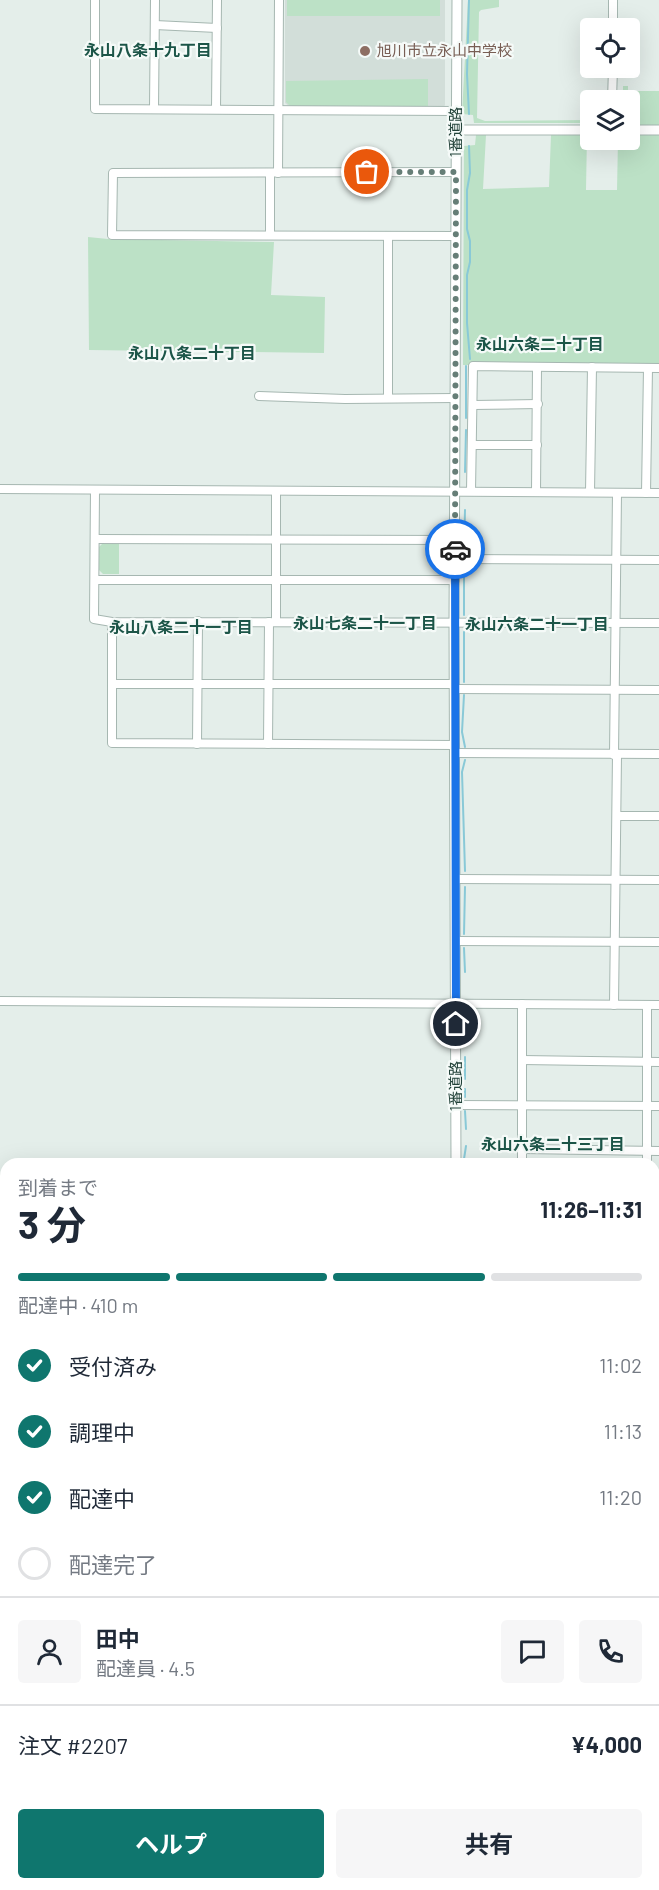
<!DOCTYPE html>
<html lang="ja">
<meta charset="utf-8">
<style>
:root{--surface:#fff;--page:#f6f6f7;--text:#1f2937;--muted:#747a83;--line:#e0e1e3;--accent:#0f766e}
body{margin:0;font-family:Barlow,"Noto Sans JP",sans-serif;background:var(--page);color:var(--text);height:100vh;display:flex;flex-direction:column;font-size:22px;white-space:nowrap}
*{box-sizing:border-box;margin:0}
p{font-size:20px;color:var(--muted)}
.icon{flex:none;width:33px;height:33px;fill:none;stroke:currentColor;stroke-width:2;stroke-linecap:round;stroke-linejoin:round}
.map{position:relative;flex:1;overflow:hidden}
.drawer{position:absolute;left:0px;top:1158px;width:660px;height:732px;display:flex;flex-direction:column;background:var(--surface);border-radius:18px 18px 0 0;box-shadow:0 6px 24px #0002}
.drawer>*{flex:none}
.buttons{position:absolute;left:580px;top:18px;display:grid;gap:12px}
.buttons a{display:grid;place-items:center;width:60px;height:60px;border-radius:6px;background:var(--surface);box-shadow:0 6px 24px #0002;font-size:30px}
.pin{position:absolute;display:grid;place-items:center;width:51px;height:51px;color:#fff;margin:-26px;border:3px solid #fff;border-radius:50%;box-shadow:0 2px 6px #0007}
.courier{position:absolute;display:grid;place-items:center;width:60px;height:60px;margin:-30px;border:4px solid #1a73e8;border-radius:50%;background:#fff;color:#222;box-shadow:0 2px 8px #0007}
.overview em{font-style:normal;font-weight:700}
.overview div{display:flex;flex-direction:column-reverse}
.overview{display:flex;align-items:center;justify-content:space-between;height:102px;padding:0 18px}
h1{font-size:39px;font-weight:700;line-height:45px}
.bar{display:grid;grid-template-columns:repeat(4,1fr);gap:9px 6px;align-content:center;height:72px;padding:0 18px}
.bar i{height:8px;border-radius:4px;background:var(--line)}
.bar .current{background:var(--accent)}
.bar p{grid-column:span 4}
.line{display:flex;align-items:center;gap:15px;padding:0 18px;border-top:2px solid var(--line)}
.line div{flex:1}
.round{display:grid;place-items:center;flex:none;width:63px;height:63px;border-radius:6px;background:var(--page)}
ol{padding:0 18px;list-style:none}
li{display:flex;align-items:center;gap:18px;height:66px}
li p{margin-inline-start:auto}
li .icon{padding:6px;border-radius:50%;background:var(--accent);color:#fff;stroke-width:4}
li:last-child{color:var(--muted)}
li i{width:33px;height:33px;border:3px solid var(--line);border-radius:50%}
.primary-button{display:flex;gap:12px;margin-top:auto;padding:12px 18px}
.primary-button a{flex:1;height:69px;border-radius:6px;background:var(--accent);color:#fff;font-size:24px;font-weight:700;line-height:69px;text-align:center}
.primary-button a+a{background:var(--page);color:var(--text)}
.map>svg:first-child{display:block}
</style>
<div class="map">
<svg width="659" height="1890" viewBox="0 0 659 1890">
<rect width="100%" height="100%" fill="#e4eeea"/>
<!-- built -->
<polygon fill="#d2ded9" points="285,0 445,0 445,105 443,108 290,107 285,103"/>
<!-- green -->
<g fill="#bce1c6">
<rect x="287" y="0" width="153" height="16"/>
<polygon points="468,0 499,0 499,7 481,10 479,12 477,118 485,121 589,120 591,108 591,123 474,123 473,115 462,114"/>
<polygon points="428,79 428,107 290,106 286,102 286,81"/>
<polygon points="623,86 628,86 628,91 659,91 659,126 630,125 630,100 623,100"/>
<polygon points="476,135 486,135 483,189 549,187 551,135 587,135 586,190 617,190 618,140 630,140 630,135 659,135 659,366 463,365 464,146 475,145"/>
<polygon points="88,237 108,239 274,242 271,295 325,297 324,353 89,350"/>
<polygon points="103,543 119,543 119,574 103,574 98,569 99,547"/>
<polygon points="654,1715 659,1715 659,1890 463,1890 463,1884 654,1884"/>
<polygon points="0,1826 6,1826 6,1884 448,1884 448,1890 0,1890"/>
</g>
<!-- water -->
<polygon fill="#89c9d7" points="659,1752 659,1828 654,1828 654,1754"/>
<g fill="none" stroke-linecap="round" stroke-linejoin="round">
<!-- stream -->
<g stroke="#89c9d7" stroke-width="2">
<polyline points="469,0 467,74 469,114"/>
<polyline points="469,146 470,173 467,190 467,229 470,241 470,262 467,275 467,323 470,359"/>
<polyline points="466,418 466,366"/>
<polyline points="465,472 466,430"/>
<polyline points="464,552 465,510"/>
<polyline points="464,566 464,615"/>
<polyline points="464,682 464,632"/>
<polyline points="464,695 462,732 465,747"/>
<polyline points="465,871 462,772 465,760"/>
<polyline points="464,934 465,887"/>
<polyline points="464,948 465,972"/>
<polyline points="465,1045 465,1024"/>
<polyline points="465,1057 465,1079"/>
<polyline points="465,1097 465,1089"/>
<polyline points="465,1111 466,1129"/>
<polyline points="464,1159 466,1146"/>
</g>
<!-- minor casing -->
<g stroke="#a6b7b1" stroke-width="10">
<g id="minor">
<polyline points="95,0 95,109 456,111"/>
<polyline points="155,25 217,28"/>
<polyline points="613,28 613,0"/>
<polyline points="612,100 613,68"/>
<polyline points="154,109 155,0"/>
<polyline points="216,109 217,0"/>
<polyline points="456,172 113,173 112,235 456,236"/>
<polyline points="278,173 279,0"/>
<polyline points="270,235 270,173"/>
<polyline points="259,396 345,399 455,398"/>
<polyline points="388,398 388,236"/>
<polyline points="473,405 538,404"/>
<polyline points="473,445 537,445"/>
<polyline points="0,489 659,493"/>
<polyline points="95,490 94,619 112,622 659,623"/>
<polyline points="471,491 473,366 659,368"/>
<polyline points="536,492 537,367"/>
<polyline points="590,492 592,367"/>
<polyline points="646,493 648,368"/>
<polyline points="96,539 455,540"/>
<polyline points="455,559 659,560"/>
<polyline points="95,580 455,580"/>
<polyline points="112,622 112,743 455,745"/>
<polyline points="276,622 276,491"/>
<polyline points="112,684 454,684"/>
<polyline points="455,689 659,690"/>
<polyline points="197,744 198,621"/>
<polyline points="268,744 269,622"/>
<polyline points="455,753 659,754"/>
<polyline points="614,755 617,493"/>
<polyline points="617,816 659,816"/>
<polyline points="455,879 659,880"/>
<polyline points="456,941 659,942"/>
<polyline points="0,1001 659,1005"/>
<polyline points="614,1005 617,755"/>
<polyline points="647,1005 647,1164"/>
<polyline points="522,1060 659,1062"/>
<polyline points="456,1105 659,1106"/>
<polyline points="522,1149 659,1151"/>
<polyline points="522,1164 522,1004"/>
<polyline points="654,1198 659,1198"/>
<polyline points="654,1263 659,1263"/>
<polyline points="654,1323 659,1323"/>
<polyline points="654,1449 659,1449"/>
<polyline points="0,1576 6,1576"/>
<polyline points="654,1577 659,1577"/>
<polyline points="454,1890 454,1884"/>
</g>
</g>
<!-- tertiary casing -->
<g stroke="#a6b7b1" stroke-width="11">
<g id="tertiary">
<polyline points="456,130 591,130"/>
<polyline points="630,130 659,130"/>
<polyline points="456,1164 454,622 457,0"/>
</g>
</g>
<!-- minor -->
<use href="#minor" stroke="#fff" stroke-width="8"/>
<!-- tertiary -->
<use href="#tertiary" stroke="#fff" stroke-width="9"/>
</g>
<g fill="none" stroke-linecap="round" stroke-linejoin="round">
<!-- done -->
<polyline stroke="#667e77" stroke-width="6" stroke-dasharray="0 10.8" points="367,172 456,172 455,549"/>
<!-- route -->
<polyline stroke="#1a73e8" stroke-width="8" points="455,549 456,1024"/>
</g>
<!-- markers -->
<circle fill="#8d6e63" stroke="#f5faf8" stroke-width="2" cx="365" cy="51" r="6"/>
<g text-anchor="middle" stroke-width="4.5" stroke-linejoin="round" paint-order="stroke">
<!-- education labels -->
<g font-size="15" fill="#785e54" stroke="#f5faf8" text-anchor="start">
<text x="377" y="56">旭川市立永山中学校</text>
</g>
<!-- street labels -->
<g font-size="15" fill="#224239" stroke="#f5faf8">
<text transform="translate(456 132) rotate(-90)" y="5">1番道路</text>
<text transform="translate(456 1086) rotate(-90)" y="5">1番道路</text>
</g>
<!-- neighbourhood labels -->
<g font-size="16" font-weight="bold" fill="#1c5548" stroke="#f5faf8">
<text x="148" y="56">永山八条十九丁目</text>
<text x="540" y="350">永山六条二十丁目</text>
<text x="192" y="359">永山八条二十丁目</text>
<text x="365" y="629">永山七条二十一丁目</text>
<text x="537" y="630">永山六条二十一丁目</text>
<text x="181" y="633">永山八条二十一丁目</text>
<text x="553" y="1150">永山六条二十三丁目</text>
</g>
</g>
</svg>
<div class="buttons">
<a><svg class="icon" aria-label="locate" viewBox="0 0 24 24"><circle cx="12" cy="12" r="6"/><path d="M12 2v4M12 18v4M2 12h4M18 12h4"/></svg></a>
<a><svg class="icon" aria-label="layers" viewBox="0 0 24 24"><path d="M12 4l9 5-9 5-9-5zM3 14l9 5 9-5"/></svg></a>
</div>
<div class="pin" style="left:367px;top:172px;background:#ea580c"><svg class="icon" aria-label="bag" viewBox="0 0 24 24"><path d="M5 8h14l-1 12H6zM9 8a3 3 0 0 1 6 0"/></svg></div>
<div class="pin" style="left:456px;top:1024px;background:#1f2937"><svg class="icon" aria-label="home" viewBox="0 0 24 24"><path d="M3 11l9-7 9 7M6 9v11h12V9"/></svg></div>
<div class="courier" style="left:455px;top:549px"><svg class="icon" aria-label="car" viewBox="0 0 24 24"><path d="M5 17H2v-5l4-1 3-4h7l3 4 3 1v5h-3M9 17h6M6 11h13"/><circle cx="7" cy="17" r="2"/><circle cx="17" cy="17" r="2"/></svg></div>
<section class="drawer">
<div class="overview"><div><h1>3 分</h1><p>到着まで</p></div><em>11:26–11:31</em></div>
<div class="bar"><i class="current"></i><i class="current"></i><i class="current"></i><i></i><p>配達中 · 410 m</p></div>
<ol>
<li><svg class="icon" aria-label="check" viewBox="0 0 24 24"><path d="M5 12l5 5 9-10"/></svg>受付済み<p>11:02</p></li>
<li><svg class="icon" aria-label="check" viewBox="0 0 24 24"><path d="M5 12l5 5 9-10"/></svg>調理中<p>11:13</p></li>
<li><svg class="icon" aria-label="check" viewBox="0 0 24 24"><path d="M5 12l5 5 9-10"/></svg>配達中<p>11:20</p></li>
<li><i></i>配達完了</li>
</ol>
<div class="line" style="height:108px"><a class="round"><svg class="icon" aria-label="person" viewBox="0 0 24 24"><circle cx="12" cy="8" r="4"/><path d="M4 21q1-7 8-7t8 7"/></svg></a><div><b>田中</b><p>配達員 · 4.5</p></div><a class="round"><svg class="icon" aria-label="chat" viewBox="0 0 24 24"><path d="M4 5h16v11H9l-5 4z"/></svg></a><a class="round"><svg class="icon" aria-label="phone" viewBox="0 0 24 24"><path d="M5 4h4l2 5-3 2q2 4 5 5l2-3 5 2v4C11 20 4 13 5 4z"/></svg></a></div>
<div class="line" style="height:78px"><div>注文 #2207</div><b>¥4,000</b></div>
<div class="primary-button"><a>ヘルプ</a><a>共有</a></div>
</section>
</div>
